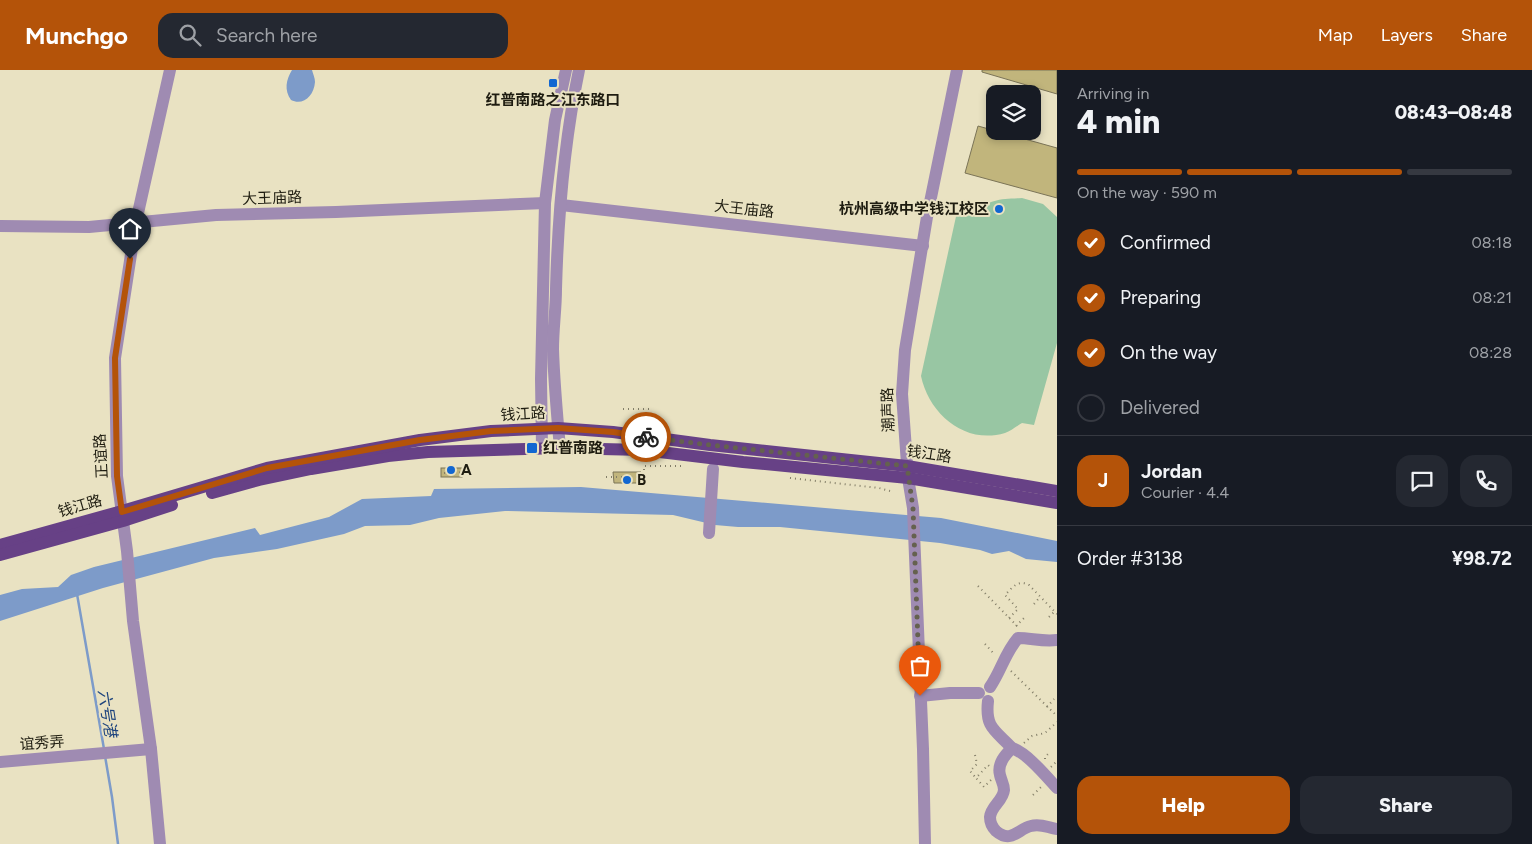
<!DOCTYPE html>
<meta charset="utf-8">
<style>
:root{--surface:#171b24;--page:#242831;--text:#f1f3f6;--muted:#9ea1a6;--line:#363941;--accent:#b45309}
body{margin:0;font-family:Figtree,"Noto Sans SC",sans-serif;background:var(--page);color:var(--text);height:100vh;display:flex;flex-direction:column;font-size:19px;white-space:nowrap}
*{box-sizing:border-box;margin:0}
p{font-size:16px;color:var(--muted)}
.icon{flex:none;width:28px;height:28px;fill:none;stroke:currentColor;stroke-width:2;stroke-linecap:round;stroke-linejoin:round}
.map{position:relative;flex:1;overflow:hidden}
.details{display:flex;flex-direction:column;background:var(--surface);width:475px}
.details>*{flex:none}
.controls{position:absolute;left:986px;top:15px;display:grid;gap:10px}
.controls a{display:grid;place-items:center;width:55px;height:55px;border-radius:10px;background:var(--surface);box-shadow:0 2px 8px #0003;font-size:25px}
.pin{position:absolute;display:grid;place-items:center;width:42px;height:42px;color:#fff;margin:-51px -21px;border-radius:50% 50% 50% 0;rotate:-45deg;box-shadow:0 0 5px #0007}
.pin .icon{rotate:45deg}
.courier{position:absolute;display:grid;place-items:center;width:50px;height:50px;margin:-25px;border:4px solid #b45309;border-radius:50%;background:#fff;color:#222;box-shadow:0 1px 6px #0007}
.head em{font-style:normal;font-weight:800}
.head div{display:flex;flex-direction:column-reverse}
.head{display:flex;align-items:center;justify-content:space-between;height:85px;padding:0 20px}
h1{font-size:32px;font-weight:800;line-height:38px}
.bar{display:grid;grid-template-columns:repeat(4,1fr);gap:8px 5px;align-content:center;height:60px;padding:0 20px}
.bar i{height:6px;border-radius:4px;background:var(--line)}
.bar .selected{background:var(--accent)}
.bar p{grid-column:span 4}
.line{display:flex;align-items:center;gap:12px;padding:0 20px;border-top:1px solid var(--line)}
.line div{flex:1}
.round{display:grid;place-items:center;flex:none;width:52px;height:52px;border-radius:15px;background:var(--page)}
ol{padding:0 20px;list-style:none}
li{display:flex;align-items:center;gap:15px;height:55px}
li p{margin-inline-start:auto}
li .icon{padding:5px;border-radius:50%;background:var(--accent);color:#fff;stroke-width:4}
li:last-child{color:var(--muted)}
li i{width:28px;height:28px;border:2px solid var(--line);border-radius:50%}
.button{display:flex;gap:10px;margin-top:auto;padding:10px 20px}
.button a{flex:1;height:58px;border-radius:15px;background:var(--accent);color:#fff;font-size:20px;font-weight:800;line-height:58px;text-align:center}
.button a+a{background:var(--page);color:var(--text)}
header{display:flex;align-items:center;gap:30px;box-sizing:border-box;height:70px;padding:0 25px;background:var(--accent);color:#fff}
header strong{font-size:24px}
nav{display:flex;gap:28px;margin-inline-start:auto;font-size:18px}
.search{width:350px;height:45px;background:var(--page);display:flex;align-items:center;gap:12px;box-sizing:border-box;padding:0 18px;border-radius:15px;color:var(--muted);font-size:19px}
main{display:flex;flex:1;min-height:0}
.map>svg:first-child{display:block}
</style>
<header>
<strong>Munchgo</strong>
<div class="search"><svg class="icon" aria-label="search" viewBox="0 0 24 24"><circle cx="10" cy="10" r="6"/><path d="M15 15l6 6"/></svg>Search here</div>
<nav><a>Map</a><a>Layers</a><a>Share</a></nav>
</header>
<main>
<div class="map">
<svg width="1057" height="774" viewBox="0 0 1057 774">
<rect width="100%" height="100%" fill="#e9e2c2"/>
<!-- green -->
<path fill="#98c6a3" d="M 1022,128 L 1043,134 L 1057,147 L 1057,273 L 1034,355 L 1022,353 C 1017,356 1011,361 1005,363 C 965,375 929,344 921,306 L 957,142 L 974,146 C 987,128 1002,129 1022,128 Z"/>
<!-- water -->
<g fill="#7d9bc9">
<path d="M 292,0 L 312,0 C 313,4 315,8 315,12 C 314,26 303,36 291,30 C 284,20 286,10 292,0 Z"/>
<polygon points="581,417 941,448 1057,471 1057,492 1026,489 1009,481 992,484 980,480 940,473 780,457 738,457 715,455 673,445 505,441 439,448 410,455 365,456 344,464 277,479 214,488 103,518 0,551 0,525 22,519 58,517 71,505 94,497 255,458 260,465 329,447 362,429 431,426 434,419"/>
</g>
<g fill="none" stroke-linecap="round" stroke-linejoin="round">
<!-- stream -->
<g stroke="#7d9bc9" stroke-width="2.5">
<polyline points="77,524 104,679"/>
<polyline points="105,686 112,727 118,774"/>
</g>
</g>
<!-- building -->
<g fill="#c1b57c" stroke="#7b7457">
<polygon points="982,0 1057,0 1057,24 982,2"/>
<polygon points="978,56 1057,78 1057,128 965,103"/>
<rect x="441" y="398" width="21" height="9"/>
<polygon points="613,402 641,402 641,413 614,413"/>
</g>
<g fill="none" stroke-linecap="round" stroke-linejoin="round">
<!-- path -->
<g stroke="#837e68" stroke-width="2" stroke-dasharray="1 4" stroke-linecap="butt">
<polyline points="623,339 650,339"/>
<polyline points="444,403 471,402"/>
<polyline points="606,407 644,407 644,396 683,396"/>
<polyline points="790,408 879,418 890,421"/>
<polyline points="978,516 1019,558"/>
<polyline points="1034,534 1040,527"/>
<polyline points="1049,547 1054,542"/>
<path d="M 1009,548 L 1018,539 L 1005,525 C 1012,518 1018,509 1029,515 L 1057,544"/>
<polyline points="1016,556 1024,548"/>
<polyline points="985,574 995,585"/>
<polyline points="1011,601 1057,646"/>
<polyline points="1047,637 1054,629"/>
<polyline points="1024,673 1032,666 1045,663 1057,652"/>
<polyline points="975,685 977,694 970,701 976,708"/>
<polyline points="1045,689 1045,687 1050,682"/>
<polyline points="989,696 988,695 976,708 984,717 991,710"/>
<polyline points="1051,697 1056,692"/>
<polyline points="1033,725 1042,716"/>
</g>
<!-- minor -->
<g stroke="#9f8bb2" stroke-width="12">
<polyline points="561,135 923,176"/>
<polyline points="0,156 89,157 216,145 336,142 545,133"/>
<polyline points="542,378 541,309 545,133 555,50 566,0"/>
<path d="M 560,378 C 557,345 554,312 553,279 C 553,259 556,239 556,219 C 558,145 564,72 579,0"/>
<polyline points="709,463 713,399"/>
<path d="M 990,617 C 1001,601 1005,583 1018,568 C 1031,568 1043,572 1057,570"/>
<polyline points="920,626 950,623 979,623"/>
<path d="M 988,631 C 985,658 995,660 1012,678 C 1027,683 1046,706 1057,718"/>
<path d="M 1012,678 C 1005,685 997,694 1000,705 C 1001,710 1004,714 1004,720 C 1003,731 991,736 990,747 C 990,753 992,757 996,761 C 1011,774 1018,759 1031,756 C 1041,753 1048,758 1057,759"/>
<polyline points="0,692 151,679"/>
<polyline points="160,774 151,679 133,551 127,481 117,406 115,288 136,152 170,0"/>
<polyline points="925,774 923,679 913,438 908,408 902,324 905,280 927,147 957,0"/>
</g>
<!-- major -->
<g stroke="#674186" stroke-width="12">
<polyline points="212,423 259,410 311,399 388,386 428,382 560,378 643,380 743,392 908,408 1057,433"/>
<polyline points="0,475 122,441 267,398 420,370 491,361 558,358 613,362 710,375 907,396 1057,421"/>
<polyline points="0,485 123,451 172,435"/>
</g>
</g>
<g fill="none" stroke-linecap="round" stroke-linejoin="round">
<!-- done -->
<polyline stroke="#65614e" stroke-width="5" stroke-dasharray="0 9" points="646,367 710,375 907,396 913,438 920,626"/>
<!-- route -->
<polyline stroke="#b45309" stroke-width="6" points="130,189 115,288 117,406 122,442 267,398 420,370 491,361 558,358 613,362 646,367"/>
</g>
<!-- markers -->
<g fill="#1267d1" stroke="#e9e2c2" stroke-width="2">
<rect x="548" y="8" width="10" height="10" rx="2.5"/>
<circle cx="999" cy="139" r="5"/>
<rect x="526" y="372" width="12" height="12" rx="2.5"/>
<circle cx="451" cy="400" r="5"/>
<circle cx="627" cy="410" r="5"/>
</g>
<g text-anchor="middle" stroke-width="4" stroke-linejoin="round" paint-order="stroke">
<!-- poi labels -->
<g font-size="15" font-weight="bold" fill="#1e1c10" stroke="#e9e2c2" text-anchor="start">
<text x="553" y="35" text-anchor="middle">红普南路之江东路口</text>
<text x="989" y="144" text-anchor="end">杭州高级中学钱江校区</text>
<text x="543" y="383">红普南路</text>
<text x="461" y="405">A</text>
<text x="637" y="415">B</text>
</g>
<!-- street labels -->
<g font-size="15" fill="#1e1c10" stroke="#e9e2c2">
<text transform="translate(272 128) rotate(-2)" y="5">大王庙路</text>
<text transform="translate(744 139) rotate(6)" y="5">大王庙路</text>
<text transform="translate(888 340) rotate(-92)" y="5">潮声路</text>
<text transform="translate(523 344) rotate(-3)" y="5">钱江路</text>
<text transform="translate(929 384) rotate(9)" y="5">钱江路</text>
<text transform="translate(101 386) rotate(-93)" y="5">正谊路</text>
<text transform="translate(80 436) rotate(-16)" y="5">钱江路</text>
<text transform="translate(42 673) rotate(-4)" y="5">谊秀弄</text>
</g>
<!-- water labels -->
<g font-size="16" font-style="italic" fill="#1e447d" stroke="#e9e2c2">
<text transform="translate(108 643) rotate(81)" y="6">六号港</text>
</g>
</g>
</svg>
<div class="controls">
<a><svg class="icon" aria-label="layers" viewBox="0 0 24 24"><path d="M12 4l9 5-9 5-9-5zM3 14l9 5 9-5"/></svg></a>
</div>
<div class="pin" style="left:920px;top:626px;background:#ea580c"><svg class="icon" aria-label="bag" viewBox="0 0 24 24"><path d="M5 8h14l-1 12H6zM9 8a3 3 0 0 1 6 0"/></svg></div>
<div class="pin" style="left:130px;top:189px;background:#1f2937"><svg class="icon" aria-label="home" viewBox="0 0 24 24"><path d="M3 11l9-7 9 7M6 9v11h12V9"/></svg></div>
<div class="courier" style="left:646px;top:367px"><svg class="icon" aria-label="bike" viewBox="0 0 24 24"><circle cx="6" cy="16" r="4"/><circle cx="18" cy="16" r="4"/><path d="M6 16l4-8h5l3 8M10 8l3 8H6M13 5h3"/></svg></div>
</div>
<section class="details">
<div class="head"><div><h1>4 min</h1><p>Arriving in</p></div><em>08:43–08:48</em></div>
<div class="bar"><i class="selected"></i><i class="selected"></i><i class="selected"></i><i></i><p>On the way · 590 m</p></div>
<ol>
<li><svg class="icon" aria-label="check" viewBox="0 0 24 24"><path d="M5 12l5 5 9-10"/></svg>Confirmed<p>08:18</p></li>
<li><svg class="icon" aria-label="check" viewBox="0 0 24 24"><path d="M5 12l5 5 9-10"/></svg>Preparing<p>08:21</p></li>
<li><svg class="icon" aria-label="check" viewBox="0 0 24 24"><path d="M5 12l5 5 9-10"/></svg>On the way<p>08:28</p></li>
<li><i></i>Delivered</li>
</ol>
<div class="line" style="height:90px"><b class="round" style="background:var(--accent);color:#fff">J</b><div><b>Jordan</b><p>Courier · 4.4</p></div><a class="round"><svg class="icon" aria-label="chat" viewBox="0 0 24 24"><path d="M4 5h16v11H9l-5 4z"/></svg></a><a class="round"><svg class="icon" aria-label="phone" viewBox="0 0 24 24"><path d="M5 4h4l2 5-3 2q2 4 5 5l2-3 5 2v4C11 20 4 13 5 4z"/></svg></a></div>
<div class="line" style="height:65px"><div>Order #3138</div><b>¥98.72</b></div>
<div class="button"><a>Help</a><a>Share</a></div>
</section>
</main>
